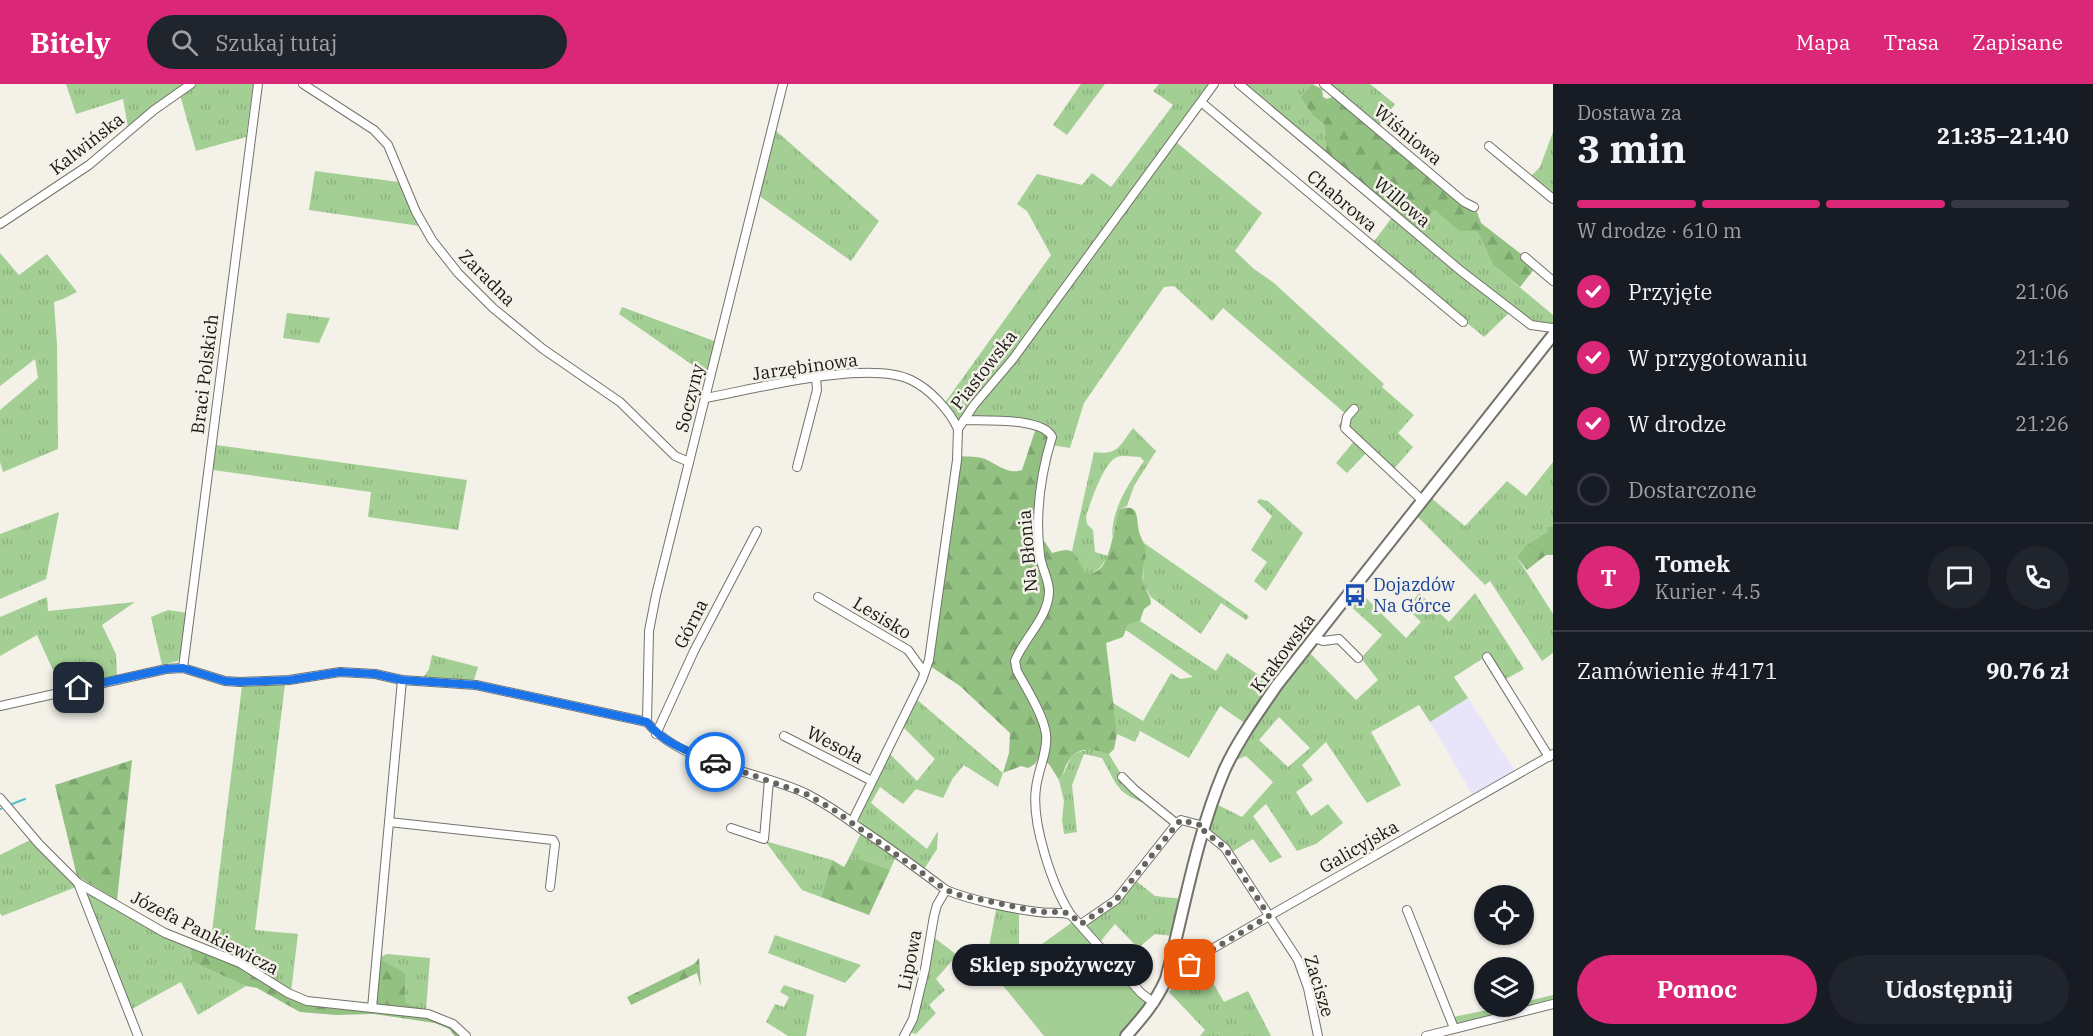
<!DOCTYPE html>
<html lang="pl">
<meta charset="utf-8">
<style>
:root{--surface:#171b24;--page:#20242c;--text:#f1f3f6;--muted:#9ea1a6;--line:#363941;--accent:#db2777}
body{margin:0;font-family:"IBM Plex Serif",serif;background:var(--page);color:var(--text);height:100vh;display:flex;flex-direction:column;font-size:22px;white-space:nowrap}
*{box-sizing:border-box;margin:0}
p{font-size:20px;color:var(--muted)}
.icon{flex:none;width:33px;height:33px;fill:none;stroke:currentColor;stroke-width:2;stroke-linecap:round;stroke-linejoin:round}
.map{position:relative;flex:1;overflow:hidden}
.side{display:flex;flex-direction:column;background:var(--surface);width:540px}
.side>*{flex:none}
.buttons{position:absolute;left:1474px;top:801px;display:grid;gap:12px}
.buttons a{display:grid;place-items:center;width:60px;height:60px;border-radius:50%;background:var(--surface);box-shadow:0 2px 4px #0004;font-size:30px}
.pin{position:absolute;display:grid;place-items:center;width:51px;height:51px;color:#fff;margin:-26px;border-radius:12px;box-shadow:0 3px 9px #0006}
.courier{position:absolute;display:grid;place-items:center;width:60px;height:60px;margin:-30px;border:4px solid #1a73e8;border-radius:50%;background:#fff;color:#222;box-shadow:0 2px 8px #0007}
.bubble{position:absolute;height:42px;border-radius:21px;background:var(--surface);box-shadow:0 2px 4px #0004;font-size:20px;font-weight:800;line-height:42px;text-align:center}
.overview em{font-style:normal;font-weight:800}
.overview div{display:flex;flex-direction:column-reverse}
.overview{display:flex;align-items:center;justify-content:space-between;height:102px;padding:0 24px}
h1{font-size:39px;font-weight:800;line-height:45px}
.bar{display:grid;grid-template-columns:repeat(4,1fr);gap:9px 6px;align-content:center;height:72px;padding:0 24px}
.bar i{height:8px;border-radius:4px;background:var(--line)}
.bar .selected{background:var(--accent)}
.bar p{grid-column:span 4}
.line{display:flex;align-items:center;gap:15px;padding:0 24px;border-top:2px solid var(--line)}
.line div{flex:1}
.round{display:grid;place-items:center;flex:none;width:63px;height:63px;border-radius:32px;background:var(--page)}
ol{padding:0 24px;list-style:none}
li{display:flex;align-items:center;gap:18px;height:66px}
li p{margin-inline-start:auto}
li .icon{padding:6px;border-radius:50%;background:var(--accent);color:#fff;stroke-width:4}
li:last-child{color:var(--muted)}
li i{width:33px;height:33px;border:3px solid var(--line);border-radius:50%}
.button{display:flex;gap:12px;margin-top:auto;padding:12px 24px}
.button a{flex:1;height:69px;border-radius:36px;background:var(--accent);color:#fff;font-size:24px;font-weight:800;line-height:69px;text-align:center}
.button a+a{background:var(--page);color:var(--text)}
header{display:flex;align-items:center;gap:36px;box-sizing:border-box;height:84px;padding:0 30px;background:var(--accent);color:#fff}
header strong{font-size:28px}
nav{display:flex;gap:33px;margin-inline-start:auto;font-size:21px}
.search{width:420px;height:54px;background:var(--page);display:flex;align-items:center;gap:15px;box-sizing:border-box;padding:0 21px;border-radius:33px;color:var(--muted);font-size:22px}
main{display:flex;flex:1;min-height:0}
.map>svg:first-child{display:block}
</style>
<header>
<strong>Bitely</strong>
<div class="search"><svg class="icon" aria-label="search" viewBox="0 0 24 24"><circle cx="10" cy="10" r="6"/><path d="M15 15l6 6"/></svg>Szukaj tutaj</div>
<nav><a>Mapa</a><a>Trasa</a><a>Zapisane</a></nav>
</header>
<main>
<div class="map">
<svg width="1553" height="952" viewBox="0 0 1553 952">
<defs>
<pattern id="grass-tufts" width="24" height="20" patternUnits="userSpaceOnUse" patternTransform="scale(1.5)"><rect width="24" height="20" fill="#a3cf94"/><path d="M3 7l-1-3M5 7V3M7 7l1-3M15 17l-1-3M17 17v-4M19 17l1-3" fill="none" stroke="#8cb17f"/></pattern>
<pattern id="forest-firs" width="22" height="20" patternUnits="userSpaceOnUse" patternTransform="scale(1.5)"><rect width="22" height="20" fill="#92c181"/><path d="M5 1l3.5 6h-7zM16 11l3.5 6h-7z" fill="#7da56f"/></pattern>
</defs>
<rect width="100%" height="100%" fill="#f3f1e8"/>
<!-- commercial -->
<polygon fill="#e8e4fa" points="1468,614 1517,690 1474,713 1430,638"/>
<!-- grass -->
<g fill="url(#grass-tufts)" fill-rule="evenodd">
<polygon points="66,0 184,0 154,22 128,44 123,15 76,30"/>
<polygon points="196,0 253,0 246,53 196,67 180,11"/>
<polygon points="1081,0 1105,0 1067,51 1053,41"/>
<polygon points="1159,0 1212,0 958,342 944,320 1051,171 1027,127 1017,120 1037,90 1082,101 1092,89 1111,103 1173,21 1153,7"/>
<polygon points="1242,0 1312,0 1300,13 1313,32 1324,40 1326,69"/>
<polygon points="1327,0 1370,0 1395,20 1378,43"/>
<polygon points="775,46 879,137 851,177 758,111"/>
<polygon points="1553,48 1553,113 1530,93 1540,83"/>
<polygon points="1176,58 1262,129 1235,167 1254,185 1274,199 1384,300 1382,303 1414,331 1398,349 1413,363 1393,386 1347,344 1349,334 1359,322 1356,321 1348,331 1344,345 1368,367 1347,389 1336,379 1355,356 1338,342 1347,331 1223,224 1212,237 1174,202 1164,203 1084,319 1070,364 1051,361 1044,343 967,334"/>
<polygon points="315,87 399,98 420,142 309,126"/>
<polygon points="1434,124 1459,147 1477,147 1493,181 1553,231 1553,242 1531,240 1416,148"/>
<polygon points="1393,132 1511,227 1484,253 1372,160"/>
<polygon points="0,169 19,191 47,170 77,208 63,215 54,218 57,261 58,365 3,388 0,378 0,326 38,294 35,275 0,302"/>
<polygon points="622,223 717,258 707,291 619,230"/>
<polygon points="287,229 330,234 319,259 283,254"/>
<path d="M 1133,344 L 1156,367 L 1134,402 L 1127,422 L 1120,425 L 1112,453 C 1112,424 1128,401 1144,377 L 1140,373 C 1133,373 1123,371 1117,373 C 1103,379 1091,418 1086,432 L 1087,440 L 1093,446 L 1095,468 L 1108,472 C 1103,480 1093,498 1082,484 C 1078,479 1077,472 1072,467 L 1094,368 C 1118,372 1120,361 1133,344 Z"/>
<polygon points="216,361 467,396 458,446 368,433 371,408 213,386"/>
<polygon points="1553,378 1553,443 1548,443 1548,447 1525,462 1517,473 1553,530 1553,569 1542,577 1490,497 1485,501 1416,431 1430,413 1465,442 1507,397 1526,412"/>
<polygon points="1259,415 1268,417 1303,449 1266,507 1254,497 1267,478 1251,466 1272,432 1257,418"/>
<polygon points="59,428 46,495 0,515 0,450"/>
<polygon points="1144,459 1249,532 1246,536 1221,519 1201,550 1151,513 1143,500"/>
<path d="M 1357,505 L 1406,554 L 1421,538 L 1407,524 L 1419,509 L 1449,538 L 1475,509 L 1524,585 L 1504,596 L 1488,571 L 1454,593 L 1468,614 L 1430,638 L 1419,621 L 1371,648 L 1401,701 L 1367,719 L 1326,658 L 1302,681 L 1313,696 L 1296,708 L 1311,732 L 1328,720 L 1343,739 L 1316,760 L 1297,767 L 1266,720 L 1253,732 L 1282,773 L 1270,779 L 1253,755 L 1230,769 L 1205,745 L 1214,719 L 1242,733 L 1273,698 L 1246,672 L 1231,678 L 1250,645 L 1308,567 L 1356,616 L 1378,596 L 1361,574 L 1382,551 L 1346,518 ZM 1279,633 L 1310,664 L 1288,683 L 1259,656 Z"/>
<polygon points="47,513 48,527 135,518 102,541 116,570 117,592 62,606 37,551 0,572 0,533"/>
<polygon points="168,526 188,529 182,568 178,577 162,581 151,533"/>
<polygon points="1140,537 1216,587 1227,569 1273,601 1246,640 1220,622 1189,674 1140,647 1135,658 1117,650 1113,619 1143,637 1171,589 1180,595 1193,593 1126,546 1128,541"/>
<polygon points="432,571 478,583 474,596 422,595 429,585"/>
<polygon points="285,600 255,846 298,850 291,908 210,864 242,602"/>
<polygon points="915,614 1003,689 998,703 964,681 953,694 943,714 916,705 903,720 880,703 871,719 927,765 938,747 937,765 923,787 860,740 858,729 889,669 917,697 935,675 902,642"/>
<path d="M 1095,665 L 1109,670 L 1119,687 L 1150,721 C 1117,710 1118,703 1102,674 L 1084,670 L 1072,701 L 1077,748 L 1064,750 L 1062,736 L 1064,717 L 1059,696 C 1074,677 1063,668 1095,665 Z"/>
<polygon points="862,747 897,770 890,786 863,776 848,776"/>
<polygon points="30,756 76,803 2,832 0,829 0,771"/>
<polygon points="765,757 832,776 821,813 802,806"/>
<polygon points="1135,796 1155,812 1183,815 1173,852 1155,850 1138,864 1115,840 1100,858 1084,840"/>
<polygon points="82,805 190,861 192,878 246,902 198,931 181,898 130,926"/>
<polygon points="997,821 1019,826 1019,876 1005,887 988,868"/>
<polygon points="775,851 861,881 845,899 768,869"/>
<polygon points="932,852 957,871 936,895 945,906 929,921 936,929 916,950 909,948"/>
<polygon points="387,870 430,874 426,926 405,918 379,875 380,873"/>
<polygon points="1201,878 1224,918 1248,907 1271,952 1200,952 1205,946 1169,908 1181,894"/>
<polygon points="784,901 814,911 806,952 788,952 766,938 775,920 784,923 789,913 780,908"/>
<polygon points="1553,911 1553,917 1455,940 1453,933 1502,923 1524,922 1524,918"/>
</g>
<!-- forest -->
<g fill="url(#forest-firs)">
<polygon points="1312,0 1322,5 1323,13 1327,15 1335,12 1476,125 1481,139 1525,173 1535,184 1520,203 1493,181 1477,147 1459,147 1434,125 1416,148 1326,69 1324,40 1313,32 1300,13"/>
<path d="M 1036,344 L 1048,350 L 1037,454 L 1045,458 L 1052,469 C 1057,468 1065,464 1071,467 C 1081,471 1081,497 1097,487 C 1111,480 1114,439 1120,425 C 1140,419 1136,434 1139,447 C 1140,454 1145,458 1145,465 C 1146,475 1141,490 1143,498 C 1145,507 1151,511 1151,520 L 1144,525 L 1140,537 L 1128,541 L 1123,553 L 1106,559 L 1117,650 L 1114,665 L 1109,670 C 1094,665 1077,661 1068,678 C 1064,684 1064,690 1059,696 L 1049,680 L 1039,673 L 1035,680 L 1028,684 L 1021,682 L 1003,689 L 1009,669 L 1010,649 L 960,602 L 930,582 L 960,372 C 968,373 977,372 985,375 C 997,380 1008,391 1022,386 Z"/>
<polygon points="1547,443 1553,443 1553,471 1546,471 1527,486 1517,473 1525,462 1548,447"/>
<polygon points="132,676 117,816 77,792 55,701"/>
<polygon points="832,776 844,783 848,776 863,776 890,786 869,831 821,813"/>
<polygon points="190,861 239,882 277,907 302,919 427,931 452,943 464,952 455,952 449,945 435,939 374,930 336,931 300,928 257,904 246,902 192,878"/>
<polygon points="699,874 701,903 697,889 631,921 627,913 694,880"/>
<polygon points="379,875 405,889 405,918 426,926 374,922"/>
</g>
<!-- garden -->
<polygon fill="#a3cf94" points="1074,837 1149,921 1124,952 1044,952 996,893"/>
<g fill="none" stroke-linecap="round" stroke-linejoin="round">
<!-- stream -->
<g stroke="#4dbfc7" stroke-width="2">
<polyline points="12,720 25,715"/>
<polyline points="0,725 1,725"/>
</g>
<!-- street casing -->
<g stroke="#74726a" stroke-width="10">
<g id="street">
<polyline points="303,0 374,46 388,61 416,128 432,156 458,189 493,224 543,265 620,318 675,372 689,378"/>
<polyline points="1239,0 1461,187 1531,241 1553,244"/>
<polyline points="1324,0 1464,118 1474,123"/>
<polyline points="1201,18 1463,238"/>
<polyline points="1489,62 1553,115"/>
<polyline points="0,140 89,81 154,26 191,0"/>
<polyline points="1525,173 1553,197"/>
<path d="M 706,314 C 754,305 869,275 911,296 C 930,305 950,327 958,345"/>
<polyline points="1354,325 1347,333 1345,344 1423,417"/>
<path d="M 964,336 C 984,337 1043,333 1052,353 C 1040,392 1035,431 1040,471 C 1041,483 1049,495 1049,507 C 1049,533 1024,554 1015,577 L 1017,587 C 1026,604 1043,630 1046,650 C 1048,668 1038,686 1036,704 C 1031,738 1052,802 1071,831"/>
<polyline points="797,383 817,306 816,294"/>
<polyline points="818,513 908,566 924,588"/>
<polyline points="1314,554 1323,557 1339,555 1358,574"/>
<polyline points="1487,573 1549,673"/>
<polyline points="183,584 258,0"/>
<polyline points="0,622 166,585 183,584 225,597 240,598 289,596 340,588 375,590 402,596 476,601 647,638"/>
<polyline points="647,638 649,547 656,511 783,0"/>
<path d="M 647,638 C 680,680 760,687 807,710 C 826,720 844,732 861,745 C 890,764 918,785 946,806 C 970,816 1013,825 1038,828 C 1050,830 1060,827 1071,831 L 1141,909 L 1154,919"/>
<polyline points="656,650 694,567 757,447"/>
<polyline points="784,652 872,697"/>
<polyline points="1122,693 1135,706 1177,740"/>
<polyline points="0,714 39,760 78,799 165,849 240,879 288,909 307,917 428,930 453,940 466,952"/>
<polyline points="389,738 553,756 555,760 550,803"/>
<polyline points="852,738 922,596 929,576 957,376 958,345 974,321 1013,275 1214,0"/>
<polyline points="731,744 764,755 769,696"/>
<polyline points="1203,746 1225,764 1298,876 1308,904 1318,952"/>
<polyline points="78,799 138,952"/>
<polyline points="1407,826 1454,944"/>
<polyline points="1081,840 1116,816 1177,739 1181,736 1204,742"/>
<polyline points="1166,895 1175,891 1212,865 1269,832 1553,670"/>
<polyline points="372,924 402,596"/>
<polyline points="904,952 913,935 925,885 934,832 937,821 946,806"/>
<polyline points="1426,952 1553,920"/>
</g>
</g>
<!-- secondary casing -->
<g stroke="#74726a" stroke-width="14">
<path id="secondary" d="M 1126,952 C 1142,934 1156,918 1166,895 C 1184,826 1196,753 1224,687 C 1238,656 1258,629 1277,601 L 1553,251"/>
</g>
<!-- street -->
<use href="#street" stroke="#fff" stroke-width="8"/>
<!-- secondary -->
<use href="#secondary" stroke="#fff" stroke-width="10"/>
</g>
<g fill="none" stroke-linecap="round" stroke-linejoin="round">
<!-- done -->
<polyline stroke="#65645f" stroke-width="6" stroke-dasharray="0 10.8" points="715,678 806,710 831,724 946,806 959,811 1040,828 1064,828 1071,831 1081,840 1116,816 1178,739 1181,736 1204,742 1203,746 1225,764 1269,832 1212,866 1190,881"/>
<!-- route -->
<path stroke="#1a73e8" stroke-width="8" d="M 79,604 L 166,585 L 183,584 L 225,597 L 240,598 L 290,596 L 340,588 L 375,590 L 402,596 L 476,601 L 647,638 C 664,660 690,668 715,678"/>
</g>
<!-- icons -->
<defs>
<g id="bus-bare" transform="scale(1.8)"><path d="M-5-6H5V4H4V6H2V4H-2V6H-4V4H-5ZM-3.5-4V0h7V-4ZM-3.5 1.2v1.5H-2V1.2ZM2 1.2v1.5H3.5V1.2Z" fill="#1a4fb4" stroke="#f3f1e8" stroke-width="2.5" paint-order="stroke"/></g>
</defs>
<g fill-rule="evenodd">
<use href="#bus-bare" x="1355" y="511"/>
</g>
<g text-anchor="middle" stroke-width="5" stroke-linejoin="round" paint-order="stroke">
<!-- street labels -->
<g font-size="18" fill="#191815" stroke="#f3f1e8">
<text transform="translate(1408 51) rotate(40)" y="6">Wiśniowa</text>
<text transform="translate(87 60) rotate(-38)" y="6">Kalwińska</text>
<text transform="translate(1342 117) rotate(40)" y="6">Chabrowa</text>
<text transform="translate(1402 118) rotate(40)" y="6">Willowa</text>
<text transform="translate(487 194) rotate(45)" y="6">Zaradna</text>
<text transform="translate(805 283) rotate(-8)" y="6">Jarzębinowa</text>
<text transform="translate(984 286) rotate(-52)" y="6">Piastowska</text>
<text transform="translate(205 290) rotate(-83)" y="6">Braci Polskich</text>
<text transform="translate(690 314) rotate(-76)" y="6">Soczyny</text>
<text transform="translate(1028 467) rotate(-95)" y="6">Na Błonia</text>
<text transform="translate(882 534) rotate(31)" y="6">Lesisko</text>
<text transform="translate(691 540) rotate(-63)" y="6">Górna</text>
<text transform="translate(1283 569) rotate(-53)" y="6">Krakowska</text>
<text transform="translate(835 661) rotate(27)" y="6">Wesoła</text>
<text transform="translate(1359 763) rotate(-30)" y="6">Galicyjska</text>
<text transform="translate(205 849) rotate(27)" y="6">Józefa Pankiewicza</text>
<text transform="translate(910 876) rotate(-79)" y="6">Lipowa</text>
<text transform="translate(1319 902) rotate(73)" y="6">Zacisze</text>
</g>
<!-- transit labels -->
<g font-size="18" fill="#164399" stroke="#f3f1e8" text-anchor="start">
<text x="1373" y="507">Dojazdów<tspan x="1373" dy="21">Na Górce</tspan></text>
</g>
</g>
</svg>
<div class="buttons">
<a><svg class="icon" aria-label="locate" viewBox="0 0 24 24"><circle cx="12" cy="12" r="6"/><path d="M12 2v4M12 18v4M2 12h4M18 12h4"/></svg></a>
<a><svg class="icon" aria-label="layers" viewBox="0 0 24 24"><path d="M12 4l9 5-9 5-9-5zM3 14l9 5 9-5"/></svg></a>
</div>
<div class="pin" style="left:1190px;top:881px;background:#ea580c"><svg class="icon" aria-label="bag" viewBox="0 0 24 24"><path d="M5 8h14l-1 12H6zM9 8a3 3 0 0 1 6 0"/></svg></div>
<div class="pin" style="left:79px;top:604px;background:#1f2937"><svg class="icon" aria-label="home" viewBox="0 0 24 24"><path d="M3 11l9-7 9 7M6 9v11h12V9"/></svg></div>
<div class="courier" style="left:715px;top:678px"><svg class="icon" aria-label="car" viewBox="0 0 24 24"><path d="M5 17H2v-5l4-1 3-4h7l3 4 3 1v5h-3M9 17h6M6 11h13"/><circle cx="7" cy="17" r="2"/><circle cx="17" cy="17" r="2"/></svg></div>
<div class="bubble" style="left:952px;top:860px;width:201px">Sklep spożywczy</div>
</div>
<section class="side">
<div class="overview"><div><h1>3 min</h1><p>Dostawa za</p></div><em>21:35–21:40</em></div>
<div class="bar"><i class="selected"></i><i class="selected"></i><i class="selected"></i><i></i><p>W drodze · 610 m</p></div>
<ol>
<li><svg class="icon" aria-label="check" viewBox="0 0 24 24"><path d="M5 12l5 5 9-10"/></svg>Przyjęte<p>21:06</p></li>
<li><svg class="icon" aria-label="check" viewBox="0 0 24 24"><path d="M5 12l5 5 9-10"/></svg>W przygotowaniu<p>21:16</p></li>
<li><svg class="icon" aria-label="check" viewBox="0 0 24 24"><path d="M5 12l5 5 9-10"/></svg>W drodze<p>21:26</p></li>
<li><i></i>Dostarczone</li>
</ol>
<div class="line" style="height:108px"><b class="round" style="background:var(--accent);color:#fff">T</b><div><b>Tomek</b><p>Kurier · 4.5</p></div><a class="round"><svg class="icon" aria-label="chat" viewBox="0 0 24 24"><path d="M4 5h16v11H9l-5 4z"/></svg></a><a class="round"><svg class="icon" aria-label="phone" viewBox="0 0 24 24"><path d="M5 4h4l2 5-3 2q2 4 5 5l2-3 5 2v4C11 20 4 13 5 4z"/></svg></a></div>
<div class="line" style="height:78px"><div>Zamówienie #4171</div><b>90.76 zł</b></div>
<div class="button"><a>Pomoc</a><a>Udostępnij</a></div>
</section>
</main>
